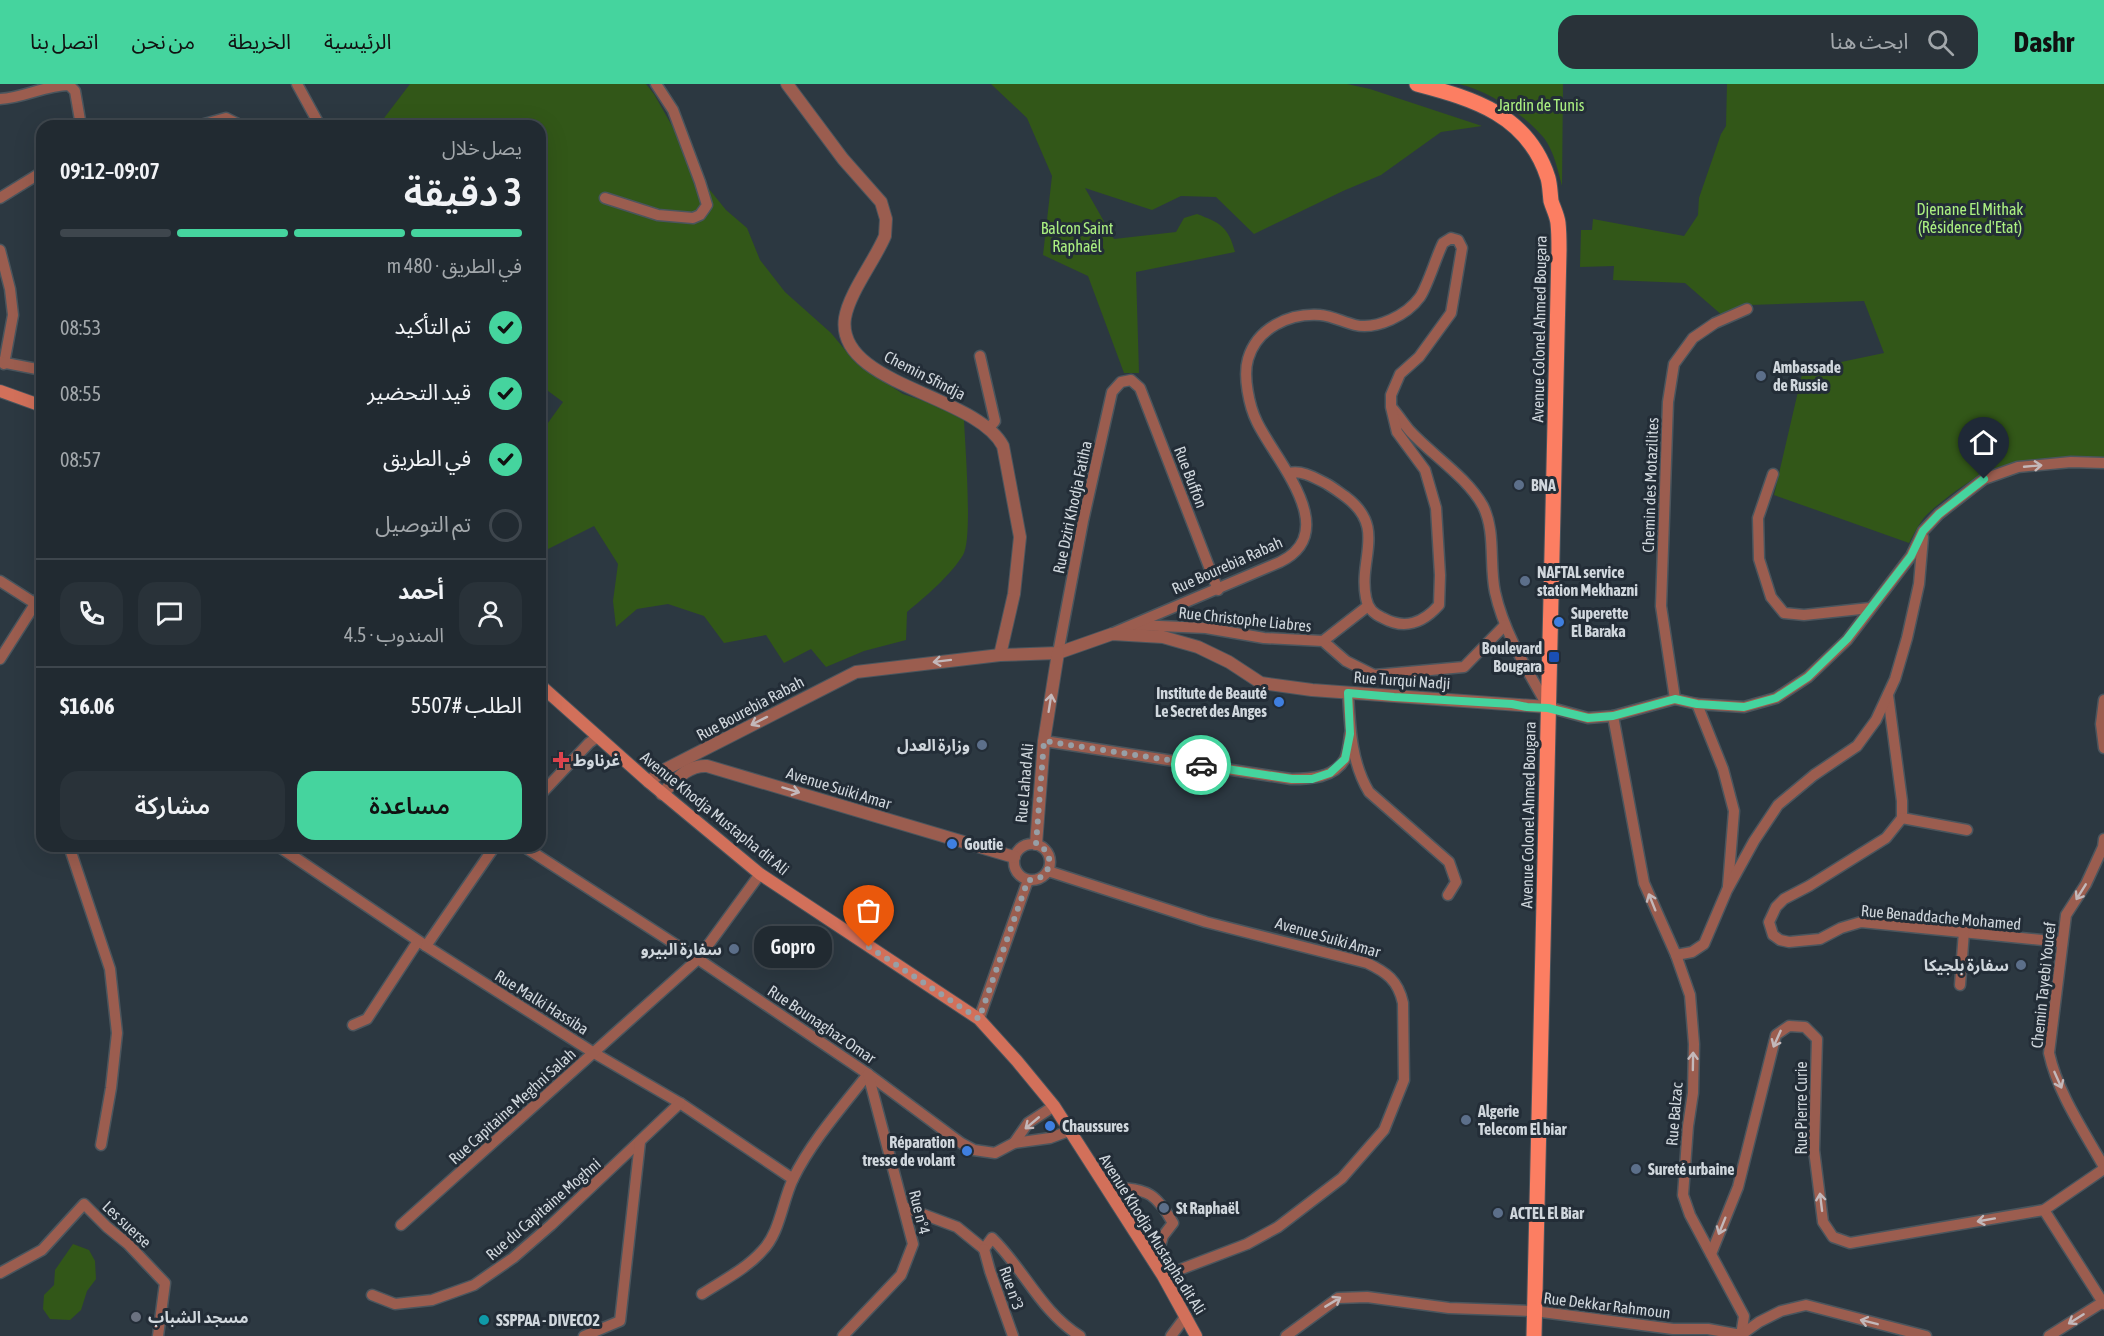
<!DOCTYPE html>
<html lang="ar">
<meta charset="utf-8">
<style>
:root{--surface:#212a31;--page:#293239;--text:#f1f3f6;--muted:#a2a7ab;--line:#3e464d;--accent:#45d49e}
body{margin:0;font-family:"Asap Condensed","Noto Sans Arabic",sans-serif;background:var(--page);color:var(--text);direction:rtl;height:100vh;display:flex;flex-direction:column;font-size:22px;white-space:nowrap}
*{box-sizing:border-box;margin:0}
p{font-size:20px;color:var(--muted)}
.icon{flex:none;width:33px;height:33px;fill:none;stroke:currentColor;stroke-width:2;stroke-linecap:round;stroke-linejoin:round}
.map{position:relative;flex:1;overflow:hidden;direction:ltr}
.drawer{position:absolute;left:36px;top:36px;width:510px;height:732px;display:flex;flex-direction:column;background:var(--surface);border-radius:18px;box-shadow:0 6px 24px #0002,0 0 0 2px var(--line);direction:rtl}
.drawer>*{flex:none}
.pin{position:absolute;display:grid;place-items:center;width:51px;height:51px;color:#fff;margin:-62px -26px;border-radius:50% 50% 50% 0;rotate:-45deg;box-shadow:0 0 6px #0007}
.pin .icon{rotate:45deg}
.courier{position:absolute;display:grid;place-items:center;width:60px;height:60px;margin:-30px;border:4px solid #45d49e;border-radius:50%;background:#fff;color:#222;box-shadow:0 2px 8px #0007}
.bubble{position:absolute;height:42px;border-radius:18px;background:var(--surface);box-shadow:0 6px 24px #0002,0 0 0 2px var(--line);font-size:20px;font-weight:600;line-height:42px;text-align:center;direction:rtl}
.summary em{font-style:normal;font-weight:600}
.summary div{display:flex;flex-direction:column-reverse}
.summary{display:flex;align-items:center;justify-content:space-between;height:102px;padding:0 24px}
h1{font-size:39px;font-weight:600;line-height:45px}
.bar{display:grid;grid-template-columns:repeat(4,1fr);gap:9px 6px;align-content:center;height:72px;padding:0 24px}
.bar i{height:8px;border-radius:4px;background:var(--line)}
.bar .active{background:var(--accent)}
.bar p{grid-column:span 4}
.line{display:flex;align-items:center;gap:15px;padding:0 24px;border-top:2px solid var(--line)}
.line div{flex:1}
.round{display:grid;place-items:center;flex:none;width:63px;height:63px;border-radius:18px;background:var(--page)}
ol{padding:0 24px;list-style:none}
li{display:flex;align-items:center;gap:18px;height:66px}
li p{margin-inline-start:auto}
li .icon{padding:6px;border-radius:50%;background:var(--accent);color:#111;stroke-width:4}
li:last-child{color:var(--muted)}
li i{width:33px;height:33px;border:3px solid var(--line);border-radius:50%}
.primary-button{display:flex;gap:12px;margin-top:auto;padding:12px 24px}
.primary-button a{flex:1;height:69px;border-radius:18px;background:var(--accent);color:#111;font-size:24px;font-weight:600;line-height:69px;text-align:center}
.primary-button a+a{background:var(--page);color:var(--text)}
header{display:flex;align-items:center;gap:36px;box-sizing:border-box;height:84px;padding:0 30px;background:var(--accent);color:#111}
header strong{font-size:28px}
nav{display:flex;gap:33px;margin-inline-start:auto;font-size:21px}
.search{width:420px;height:54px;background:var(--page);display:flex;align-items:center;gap:15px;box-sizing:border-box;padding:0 21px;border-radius:18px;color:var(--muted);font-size:22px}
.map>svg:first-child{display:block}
</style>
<header>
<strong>Dashr</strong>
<div class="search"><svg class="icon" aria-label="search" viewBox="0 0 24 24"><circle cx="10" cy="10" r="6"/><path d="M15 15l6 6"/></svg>ابحث هنا</div>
<nav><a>الرئيسية</a><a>الخريطة</a><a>من نحن</a><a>اتصل بنا</a></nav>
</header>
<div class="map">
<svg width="2104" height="1252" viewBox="0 0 2104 1252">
<rect width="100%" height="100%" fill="#2c3841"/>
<!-- green -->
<g fill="#325718">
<path d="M 410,0 L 646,0 L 654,10 L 705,100 L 726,126 L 747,144 L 760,176 L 785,208 L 831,249 L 856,279 L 903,310 L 942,323 L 964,336 C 965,360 973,455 963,471 C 951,491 925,513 907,528 L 906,556 L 864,567 L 826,583 L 811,565 L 784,579 L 766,551 L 724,559 L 704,532 L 668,520 L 637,525 L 616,543 L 613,517 L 618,480 L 594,442 L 540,469 L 540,350 L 563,318 L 540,301 L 540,42 L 378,42 Z"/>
<path d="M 991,0 L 1347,0 L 1370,5 L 1482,42 L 1441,48 L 1381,91 L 1343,107 L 1254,150 L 1216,113 L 1181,112 L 1152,126 L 1085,104 L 1114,155 L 1176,148 L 1184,134 L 1197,130 C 1220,139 1228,142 1235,168 L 1136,188 L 1139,289 L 1124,289 L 1088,192 L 1043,171 L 1052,92 L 1027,34 Z"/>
<path d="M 1459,0 L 1563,0 L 1562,102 C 1558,87 1554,67 1544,54 C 1525,31 1489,7 1459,0 Z"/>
<path d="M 1727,0 L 2104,0 L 2104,377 C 2071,375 2020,374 1990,386 C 1975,392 1932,423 1923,435 C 1917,443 1913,452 1909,459 L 1774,411 L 1803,286 L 1884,269 L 1864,217 L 1749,221 L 1723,232 L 1685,199 L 1613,196 L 1614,182 L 1580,183 L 1581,146 L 1592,146 L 1593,135 L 1684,152 L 1698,131 L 1699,114 L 1721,50 L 1726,42 Z"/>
<polygon points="73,1160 89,1166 95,1177 96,1195 87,1207 81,1226 70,1236 50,1235 43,1225 44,1211 54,1201 55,1186"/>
</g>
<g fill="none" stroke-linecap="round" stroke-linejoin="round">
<!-- minor casing -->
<g stroke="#4a555d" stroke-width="13">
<g id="minor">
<polyline points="297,0 320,42"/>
<path d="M 0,15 C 24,14 45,1 69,1 L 75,7 L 81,42"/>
<polyline points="101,42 123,42"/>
<polyline points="197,42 226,34 242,42"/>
<polyline points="0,114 42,88"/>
<polyline points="605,114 658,131 693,134 700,131 705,124 707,121 700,98 673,26 656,0"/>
<polyline points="0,166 10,205 13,231 4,280"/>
<polyline points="980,272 995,337 989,344"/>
<polyline points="0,278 42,286"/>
<path d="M 1393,325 C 1399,332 1404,340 1410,347 C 1432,371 1467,393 1483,422 C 1496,448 1489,480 1495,508 C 1504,549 1528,587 1548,623 L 1588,634 L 1613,632 L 1675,615 L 1697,620 L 1744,623 L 1776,614 L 1808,593 L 1847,556 L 1911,472 L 1923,447 L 1939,430 L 1984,395 L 2018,383 L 2071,378 L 2104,379"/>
<polyline points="1773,390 1758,434 1759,475 1771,513 1784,529 1804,531 1870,524"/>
<polyline points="0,497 36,520"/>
<polyline points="1136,541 1206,544 1264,554 1323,557 1346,577 1374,591 1464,583 1505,541"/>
<path d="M 1113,549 L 1280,478 C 1343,447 1275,376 1257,338 C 1249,322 1243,292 1248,275 C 1257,244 1289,229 1320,231 C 1332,232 1343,238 1355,241 C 1377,246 1407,231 1420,213 C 1428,201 1436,173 1443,159 L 1451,154 L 1458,156 L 1462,164 L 1451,229 L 1419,273 L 1400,290 L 1391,311 L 1391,323 L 1397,348 L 1425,386 L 1436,424 L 1440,491 L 1439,521 C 1423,539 1405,546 1383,534 C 1374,530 1368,525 1366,514 C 1358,474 1387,444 1346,413 C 1340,409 1334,404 1327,400 C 1315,394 1303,386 1289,389"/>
<polyline points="1323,557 1368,522"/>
<polyline points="1058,569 1083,437 1112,308 1121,298 1131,296 1140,304 1218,506"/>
<polyline points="0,575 42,509"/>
<path d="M 1348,609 C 1350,643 1351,678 1369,708 L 1449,778 L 1456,798 L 1448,811"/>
<polyline points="1888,611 1902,717 1902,734 1886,754 1809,802 1784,815 1776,823 1769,838 1773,851 1780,856 1789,858 1820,855 1841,844 1861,838 2062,858"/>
<polyline points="1675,615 1661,522 1668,318 1674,280 1693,254 1715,239 1747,225"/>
<polyline points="2104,616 2101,640 2104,664"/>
<polyline points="1697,620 1723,685 1734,727 1728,802"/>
<polyline points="1613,632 1644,799 1676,871 1690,911 1694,960 1693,1009 1688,1042 1683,1111 1690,1131 1744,1232 1741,1252"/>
<path d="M 1044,657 L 1291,695 C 1310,695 1334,694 1345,675 C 1348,668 1349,658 1350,650"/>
<polyline points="540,711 589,659 597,653"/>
<polyline points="1902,734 1967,746"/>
<path d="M 2104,755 L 2103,763 L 2086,800 L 2066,831 L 2049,969 C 2058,1010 2084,1047 2104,1083"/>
<circle cx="1032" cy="778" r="18"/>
<polyline points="69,762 110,885 117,949 111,1004 101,1061"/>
<polyline points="278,762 426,862 594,969 680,1019 793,1095"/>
<polyline points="523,762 698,875 868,990 961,1059 974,1066 995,1069 1014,1059 1050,1054 1069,1047"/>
<path d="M 1048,787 L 1206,838 L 1367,879 C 1386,888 1398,896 1403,919 L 1404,996 L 1384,1046 L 1342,1094 L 1278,1143 L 1247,1160 L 1163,1192"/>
<polyline points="426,862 495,762"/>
<polyline points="1676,871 1692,868 1704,860 1727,806 1754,757 1778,721 1814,691 1857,662 1876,636 1895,595 1907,554 1919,500 1923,453"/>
<polyline points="1960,901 1964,847"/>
<polyline points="979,935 1028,796"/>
<polyline points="353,941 367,935 418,857"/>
<polyline points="1014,1059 1028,1039 1054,1022"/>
<path d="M 1104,1100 C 1142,1109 1150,1099 1173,1139 L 1163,1152 L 1155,1180"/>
<polyline points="904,1123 957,1143 984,1165"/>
<polyline points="2044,1126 2104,1220"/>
<polyline points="401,1141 698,875 760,790"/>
<path d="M 984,1165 L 992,1154 C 1024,1185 1041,1228 1080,1252"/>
<polyline points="984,1165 990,1187 1013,1252"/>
<polyline points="1711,1170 1738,1103 1776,951 1789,942 1805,943 1817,955 1814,1066 1823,1138 1833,1153 1850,1159 2044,1126 2104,1085"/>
<polyline points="0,1189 42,1166 84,1120 107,1143 128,1160 165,1199 158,1252"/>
<path d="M 702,1210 C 722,1197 746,1185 762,1167 C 780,1149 782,1118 793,1095 C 811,1058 842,1023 868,990"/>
<polyline points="372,1211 395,1220 432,1216 474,1201 513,1174 551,1141 680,1019"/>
<polyline points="584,1252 620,1237 640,1058"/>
<polyline points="843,1252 901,1191 913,1160 868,990"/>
<polyline points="1171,1252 1186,1232"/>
<polyline points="1286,1252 1338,1214 1367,1213 1449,1224 1534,1227 1673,1245 1708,1245 1741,1251 1759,1238 1781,1227 1806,1221 1926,1252"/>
<polyline points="2049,1252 2103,1218"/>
</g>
</g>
<!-- tertiary casing -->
<g stroke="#4a555d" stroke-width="14">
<g id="tertiary">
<path d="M 787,0 L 843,75 L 881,118 L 886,135 L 885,152 C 875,176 849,209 845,234 C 835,301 976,310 1003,362 L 1020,453 L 1014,510 L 1000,571"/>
<polyline points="649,698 662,687 856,588 1000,571 1058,569 1112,550 1163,553 1198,563 1229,578 1261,599 1312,606 1548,623"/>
<path d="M 662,710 C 676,696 687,681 707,682 L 1014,773"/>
<polyline points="1036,760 1044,657 1058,569"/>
</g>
</g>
<!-- secondary casing -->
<g stroke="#4a555d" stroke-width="14">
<g id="secondary">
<polyline points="0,307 42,322"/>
<polyline points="540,601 649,698 760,790 979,935 1017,977 1054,1022 1163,1192 1196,1252"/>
</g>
</g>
<!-- primary casing -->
<g stroke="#4a555d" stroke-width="17">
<path id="primary" d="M 1417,0 C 1474,15 1528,31 1548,94 C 1550,101 1550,109 1551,117 C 1553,124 1557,131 1558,139 C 1559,148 1559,157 1559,166 L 1534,1252"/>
</g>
<!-- minor -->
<use href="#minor" stroke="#9b5d4f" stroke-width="10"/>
<!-- tertiary -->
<use href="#tertiary" stroke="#9b5d4f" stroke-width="12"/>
<!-- secondary -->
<use href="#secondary" stroke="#d2705a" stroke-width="12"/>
<!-- primary -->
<use href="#primary" stroke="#fc7e62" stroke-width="15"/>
</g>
<!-- one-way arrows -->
<defs><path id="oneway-shaft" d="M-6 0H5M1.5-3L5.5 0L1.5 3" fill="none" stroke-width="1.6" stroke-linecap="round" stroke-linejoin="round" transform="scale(1.5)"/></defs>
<g stroke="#c3b8ba">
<use href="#oneway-shaft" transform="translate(2033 382) rotate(-5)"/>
<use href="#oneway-shaft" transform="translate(942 577) rotate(173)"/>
<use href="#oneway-shaft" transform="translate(1050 619) rotate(-81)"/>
<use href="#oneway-shaft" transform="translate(759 637) rotate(153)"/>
<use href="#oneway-shaft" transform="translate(791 706) rotate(17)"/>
<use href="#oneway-shaft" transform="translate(2081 808) rotate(122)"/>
<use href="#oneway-shaft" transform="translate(1652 818) rotate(-112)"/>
<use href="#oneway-shaft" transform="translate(1777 955) rotate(114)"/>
<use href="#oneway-shaft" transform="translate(1693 977) rotate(-89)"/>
<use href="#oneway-shaft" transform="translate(2058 996) rotate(66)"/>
<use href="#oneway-shaft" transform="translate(1032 1039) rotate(140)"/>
<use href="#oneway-shaft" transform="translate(1821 1118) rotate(-97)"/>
<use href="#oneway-shaft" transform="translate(1986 1136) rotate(170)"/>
<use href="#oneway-shaft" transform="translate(1722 1142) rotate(112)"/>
<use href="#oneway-shaft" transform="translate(1333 1218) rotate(-31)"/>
<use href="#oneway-shaft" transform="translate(2076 1235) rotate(148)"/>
<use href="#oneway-shaft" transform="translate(1869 1238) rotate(-166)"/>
</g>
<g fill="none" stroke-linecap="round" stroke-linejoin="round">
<!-- done -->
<path stroke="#979fa6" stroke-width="6" stroke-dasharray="0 10.8" d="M 869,863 L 979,935 L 1028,796 C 1051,797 1058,769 1036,760 L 1044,657 L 1201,681"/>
<!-- route -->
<polyline stroke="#45d49e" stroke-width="8" points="1201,681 1292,695 1312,695 1330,689 1345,675 1350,650 1348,609 1394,613 1512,620 1527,623 1548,624 1588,634 1613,632 1675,615 1697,620 1744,623 1776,614 1808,593 1847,555 1911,472 1923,447 1939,430 1984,395"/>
</g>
<!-- markers -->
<g fill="#5c6f8a" stroke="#232d37" stroke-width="2">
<circle cx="1761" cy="292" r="6"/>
<circle cx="1519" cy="401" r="6"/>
<circle cx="1525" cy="497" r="6"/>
<circle cx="982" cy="661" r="6"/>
<circle cx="734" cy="865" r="6"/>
<circle cx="2021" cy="881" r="6"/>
<circle cx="1466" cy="1036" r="6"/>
<circle cx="1636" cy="1085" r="6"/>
<circle cx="1164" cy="1124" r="6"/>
<circle cx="1498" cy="1129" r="6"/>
</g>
<g fill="#3f7fe0" stroke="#232d37" stroke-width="2">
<circle cx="1559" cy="538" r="6"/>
<circle cx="1279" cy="618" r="6"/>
<circle cx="952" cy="760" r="6"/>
<circle cx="1050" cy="1042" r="6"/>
<circle cx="967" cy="1067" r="6"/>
</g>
<rect fill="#1a4fb4" stroke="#232d37" stroke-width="2" x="1548" y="567" width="12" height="12" rx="3"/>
<path fill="#e0444e" stroke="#232d37" stroke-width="2" d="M558 667h6v6h6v6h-6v6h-6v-6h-6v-6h6z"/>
<circle fill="#6b7280" stroke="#232d37" stroke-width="2" cx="136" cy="1233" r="6"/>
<circle fill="#0f9aa8" stroke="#232d37" stroke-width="2" cx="484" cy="1236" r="6"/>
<g text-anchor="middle" stroke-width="6" stroke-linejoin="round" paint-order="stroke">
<!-- park labels -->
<g font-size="16" fill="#abf081" stroke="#232d37">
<text x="1541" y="27">Jardin de Tunis</text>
<text x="1970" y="131">Djenane El Mithak<tspan x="1970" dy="18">(Résidence d'Etat)</tspan></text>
<text x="1077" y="150">Balcon Saint<tspan x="1077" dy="18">Raphaël</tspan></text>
</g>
<!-- street labels -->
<g font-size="16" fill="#d0d7dd" stroke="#232d37">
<text transform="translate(1539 245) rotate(-89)" y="6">Avenue Colonel Ahmed Bougara</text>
<text transform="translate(925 291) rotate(27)" y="6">Chemin Sfindja</text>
<text transform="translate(1191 393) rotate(69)" y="6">Rue Buffon</text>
<text transform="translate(1650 401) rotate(-88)" y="6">Chemin des Motazilites</text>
<text transform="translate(1072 423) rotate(-78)" y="6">Rue Dziri Khodja Fatiha</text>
<text transform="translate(1227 481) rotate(-24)" y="6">Rue Bourebia Rabah</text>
<text transform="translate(1245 535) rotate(6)" y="6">Rue Christophe Liabres</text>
<text transform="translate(1402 596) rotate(4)" y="6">Rue Turqui Nadji</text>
<text transform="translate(750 624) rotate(-28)" y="6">Rue Bourebia Rabah</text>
<text transform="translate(1024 699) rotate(-85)" y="6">Rue Lahad Ali</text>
<text transform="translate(839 704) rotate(17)" y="6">Avenue Suiki Amar</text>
<text transform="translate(715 729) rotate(39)" y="6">Avenue Khodja Mustapha dit Ali</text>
<text transform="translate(1528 731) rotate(-89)" y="6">Avenue Colonel Ahmed Bougara</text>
<text transform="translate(1941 833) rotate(5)" y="6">Rue Benaddache Mohamed</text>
<text transform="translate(1328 853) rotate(16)" y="6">Avenue Suiki Amar</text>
<text transform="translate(2043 901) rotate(-84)" y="6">Chemin Tayebi Youcef</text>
<text transform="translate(542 918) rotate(32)" y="6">Rue Malki Hassiba</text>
<text transform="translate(822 940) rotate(34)" y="6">Rue Bounaghaz Omar</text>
<text transform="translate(512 1022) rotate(-42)" y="6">Rue Capitaine Meghni Salah</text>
<text transform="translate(1801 1024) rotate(-90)" y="6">Rue Pierre Curie</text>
<text transform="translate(1674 1030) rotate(-85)" y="6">Rue Balzac</text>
<text transform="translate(543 1125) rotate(-41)" y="6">Rue du Capitaine Moghni</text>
<text transform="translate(920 1128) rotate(76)" y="6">Rue n°4</text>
<text transform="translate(127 1140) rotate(43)" y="6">Les suerse</text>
<text transform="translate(1153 1150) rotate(58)" y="6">Avenue Khodja Mustapha dit Ali</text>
<text transform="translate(1012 1204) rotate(71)" y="6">Rue n°3</text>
<text transform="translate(1607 1221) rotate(7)" y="6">Rue Dekkar Rahmoun</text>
</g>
<!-- poi labels -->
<g font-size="16" font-weight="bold" fill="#d0d7dd" stroke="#232d37" text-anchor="start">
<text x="1773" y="289">Ambassade<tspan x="1773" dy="18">de Russie</tspan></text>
<text x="1531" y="407">BNA</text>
<text x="1537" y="494">NAFTAL service<tspan x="1537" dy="18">station Mekhazni</tspan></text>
<text x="1571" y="535">Superette<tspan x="1571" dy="18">El Baraka</tspan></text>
<text x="1542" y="570" text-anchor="end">Boulevard<tspan x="1542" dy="18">Bougara</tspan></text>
<text x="1267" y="615" text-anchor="end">Institute de Beauté<tspan x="1267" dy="18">Le Secret des Anges</tspan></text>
<text x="970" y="667" text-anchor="end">وزارة العدل</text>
<text x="573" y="682">غرناوط</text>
<text x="964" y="766">Goutie</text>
<text x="722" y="871" text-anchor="end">سفارة البيرو</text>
<text x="2009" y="887" text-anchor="end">سفارة بلجيكا</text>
<text x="1478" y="1033">Algerie<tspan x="1478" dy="18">Telecom El biar</tspan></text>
<text x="1062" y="1048">Chaussures</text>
<text x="955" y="1064" text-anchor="end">Réparation<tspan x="955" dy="18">tresse de volant</tspan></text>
<text x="1648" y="1091">Sureté urbaine</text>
<text x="1176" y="1130">St Raphaël</text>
<text x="1510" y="1135">ACTEL El Biar</text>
<text x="148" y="1239">مسجد الشباب</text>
<text x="496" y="1242">SSPPAA - DIVECO2</text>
</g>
</g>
</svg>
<div class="pin" style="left:869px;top:863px;background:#ea580c"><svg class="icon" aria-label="bag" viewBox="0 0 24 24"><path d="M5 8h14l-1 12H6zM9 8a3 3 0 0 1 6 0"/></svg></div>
<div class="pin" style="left:1984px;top:395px;background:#1f2937"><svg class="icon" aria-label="home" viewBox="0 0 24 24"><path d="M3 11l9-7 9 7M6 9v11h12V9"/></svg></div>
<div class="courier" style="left:1201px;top:681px"><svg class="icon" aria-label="car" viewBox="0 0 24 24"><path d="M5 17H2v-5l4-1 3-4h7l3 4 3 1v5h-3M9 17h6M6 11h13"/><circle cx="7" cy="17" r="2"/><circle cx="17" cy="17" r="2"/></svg></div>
<div class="bubble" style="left:754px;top:842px;width:78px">Gopro</div>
<section class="drawer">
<div class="summary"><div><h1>3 دقيقة</h1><p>يصل خلال</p></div><em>09:07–09:12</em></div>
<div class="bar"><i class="active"></i><i class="active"></i><i class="active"></i><i></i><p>في الطريق · 480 m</p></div>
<ol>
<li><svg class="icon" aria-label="check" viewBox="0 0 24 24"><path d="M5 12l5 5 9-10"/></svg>تم التأكيد<p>08:53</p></li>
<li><svg class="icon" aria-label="check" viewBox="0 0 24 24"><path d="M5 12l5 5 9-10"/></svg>قيد التحضير<p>08:55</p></li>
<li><svg class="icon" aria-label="check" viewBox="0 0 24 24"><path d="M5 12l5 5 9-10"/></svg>في الطريق<p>08:57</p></li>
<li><i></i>تم التوصيل</li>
</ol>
<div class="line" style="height:108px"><a class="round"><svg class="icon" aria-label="person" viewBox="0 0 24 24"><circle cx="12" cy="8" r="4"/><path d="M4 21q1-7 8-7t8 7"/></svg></a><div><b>أحمد</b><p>المندوب · 4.5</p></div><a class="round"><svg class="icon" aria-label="chat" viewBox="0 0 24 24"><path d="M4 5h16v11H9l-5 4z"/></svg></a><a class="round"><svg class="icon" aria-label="phone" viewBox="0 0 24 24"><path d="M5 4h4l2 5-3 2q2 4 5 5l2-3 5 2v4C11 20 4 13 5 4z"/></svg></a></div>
<div class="line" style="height:78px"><div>الطلب #5507</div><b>$16.06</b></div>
<div class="primary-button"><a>مساعدة</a><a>مشاركة</a></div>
</section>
</div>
